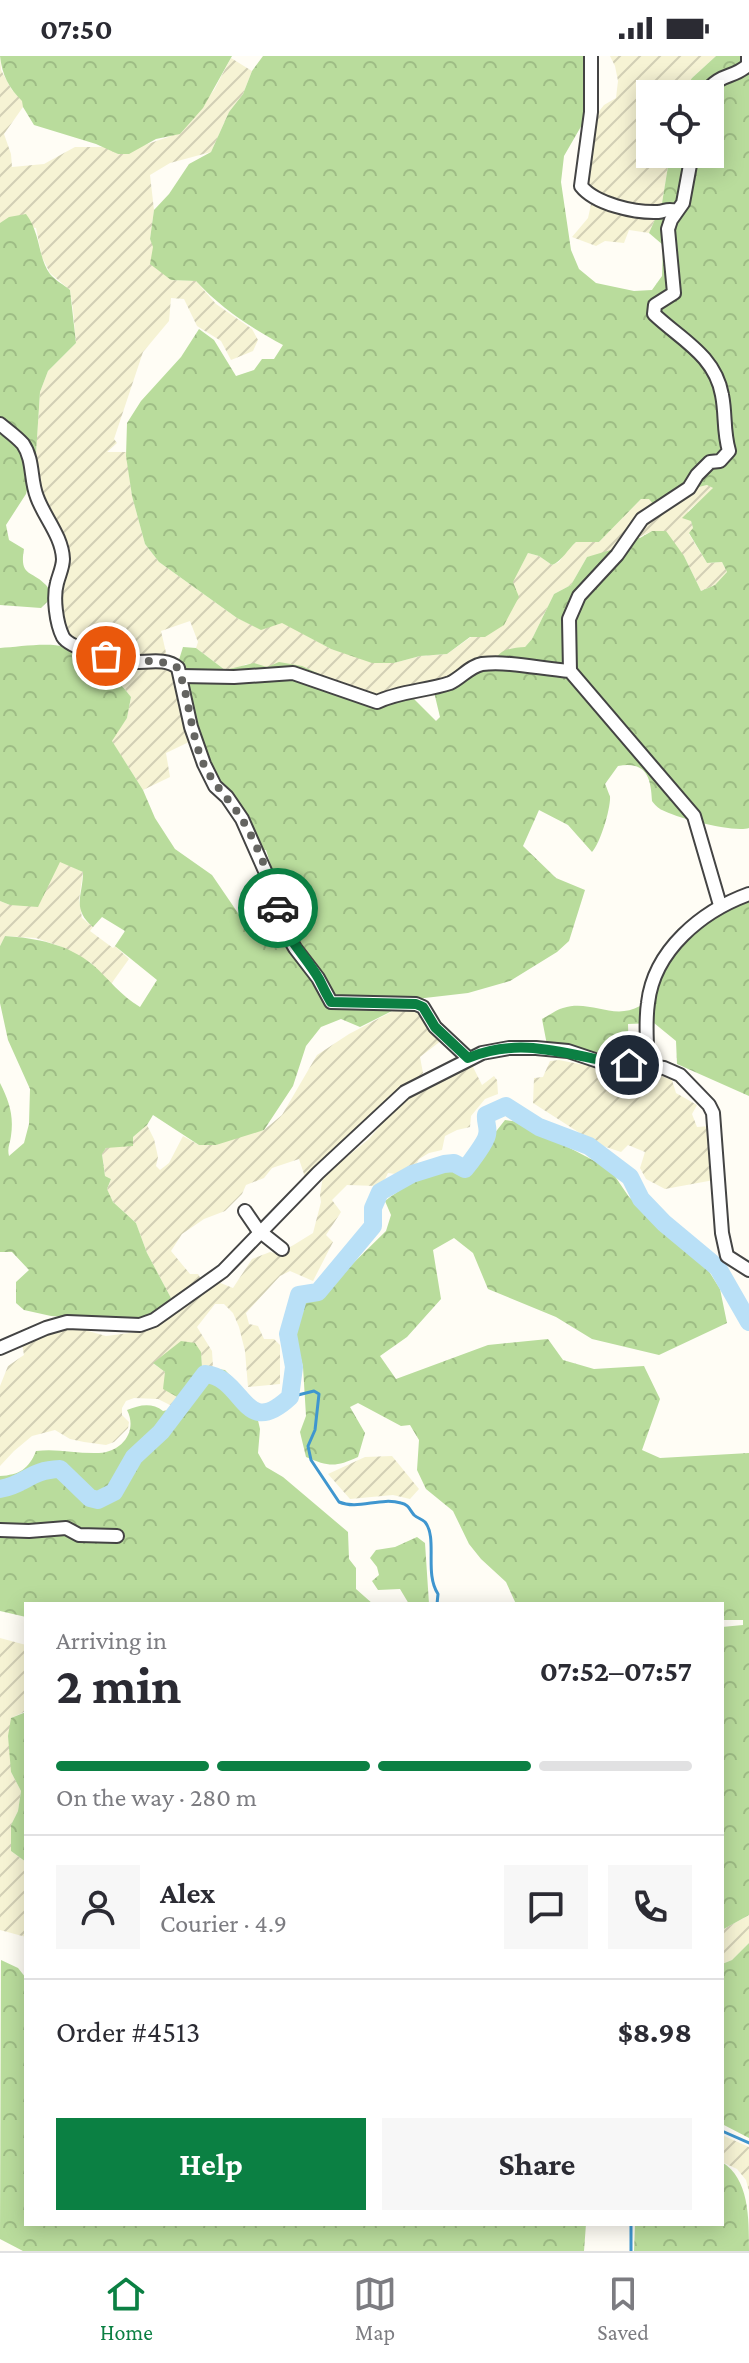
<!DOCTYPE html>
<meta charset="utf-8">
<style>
:root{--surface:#fff;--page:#f7f7f7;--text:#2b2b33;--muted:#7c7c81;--line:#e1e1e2;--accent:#0b8043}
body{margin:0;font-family:"Crimson Pro",serif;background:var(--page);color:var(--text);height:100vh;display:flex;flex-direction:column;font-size:30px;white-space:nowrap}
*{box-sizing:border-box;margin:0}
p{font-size:26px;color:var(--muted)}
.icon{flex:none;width:44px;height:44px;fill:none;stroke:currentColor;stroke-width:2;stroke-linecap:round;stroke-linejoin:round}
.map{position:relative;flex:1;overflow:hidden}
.side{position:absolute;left:24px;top:1546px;width:700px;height:624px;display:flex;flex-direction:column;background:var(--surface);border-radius:0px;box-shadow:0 4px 20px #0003}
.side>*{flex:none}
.controls{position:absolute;left:636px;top:24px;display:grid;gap:16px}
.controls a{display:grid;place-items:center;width:88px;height:88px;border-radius:0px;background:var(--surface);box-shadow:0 4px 20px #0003;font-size:40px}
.pin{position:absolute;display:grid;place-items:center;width:68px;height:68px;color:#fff;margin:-34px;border:4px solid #fff;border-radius:50%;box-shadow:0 2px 8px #0007}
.courier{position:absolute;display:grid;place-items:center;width:80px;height:80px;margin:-40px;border:6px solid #0b8043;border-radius:50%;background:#fff;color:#222;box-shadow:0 2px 10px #0007}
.summary em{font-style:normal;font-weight:700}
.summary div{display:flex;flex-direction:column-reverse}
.summary{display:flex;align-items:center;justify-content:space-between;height:136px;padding:0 32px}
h1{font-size:52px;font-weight:700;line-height:60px}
.bar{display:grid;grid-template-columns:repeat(4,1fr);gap:12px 8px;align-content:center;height:96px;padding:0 32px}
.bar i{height:10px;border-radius:6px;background:var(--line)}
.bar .active{background:var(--accent)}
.bar p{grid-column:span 4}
.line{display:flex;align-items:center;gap:20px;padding:0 32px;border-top:2px solid var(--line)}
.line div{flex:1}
.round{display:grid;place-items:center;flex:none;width:84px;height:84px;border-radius:0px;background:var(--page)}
.primary-button{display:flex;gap:16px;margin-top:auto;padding:16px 32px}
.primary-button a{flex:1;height:92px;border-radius:0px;background:var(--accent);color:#fff;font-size:32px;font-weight:700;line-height:92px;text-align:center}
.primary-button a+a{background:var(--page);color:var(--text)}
.status{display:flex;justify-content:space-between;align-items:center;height:56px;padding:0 40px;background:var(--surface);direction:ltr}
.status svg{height:22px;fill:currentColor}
.menu{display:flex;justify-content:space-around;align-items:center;height:112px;border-top:2px solid var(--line);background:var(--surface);font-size:22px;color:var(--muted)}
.menu a{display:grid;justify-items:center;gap:4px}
.menu .active{color:var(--accent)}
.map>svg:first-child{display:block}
</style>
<div class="status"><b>07:50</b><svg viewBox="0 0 49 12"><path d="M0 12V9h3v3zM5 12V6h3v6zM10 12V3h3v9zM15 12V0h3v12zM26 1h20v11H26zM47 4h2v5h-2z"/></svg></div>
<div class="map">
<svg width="749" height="2195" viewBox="0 0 749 2195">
<defs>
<pattern id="farmland-furrows" width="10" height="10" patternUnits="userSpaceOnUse" patternTransform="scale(2)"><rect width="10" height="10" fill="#f6f3d4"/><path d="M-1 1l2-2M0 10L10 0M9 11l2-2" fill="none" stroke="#d2cfb5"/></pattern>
<pattern id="forest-crowns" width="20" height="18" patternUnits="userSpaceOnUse" patternTransform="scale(2)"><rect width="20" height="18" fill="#b9dc9c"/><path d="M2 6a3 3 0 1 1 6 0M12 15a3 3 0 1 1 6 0" fill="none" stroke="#9ebc85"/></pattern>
</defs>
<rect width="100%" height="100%" fill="#fffdf5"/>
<!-- farmland -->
<g fill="url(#farmland-furrows)">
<polygon points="0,0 1,14 12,34 23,45 23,51 4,78 11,98 12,111 44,108 75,91 106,91 118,98 180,77 214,34 231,2 252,15 243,38 229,56 211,96 170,107 150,119 154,154 150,183 171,224 196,225 216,248 252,273 258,284 253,295 231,304 221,285 197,270 184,243 171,242 169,265 143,296 114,383 117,387 107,396 126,396 132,440 145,488 159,506 237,562 261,573 282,566 331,593 394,607 420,600 447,598 471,581 512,526 528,497 539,500 552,509 559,506 567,494 576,486 599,486 641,443 685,441 699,431 708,429 714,433 688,455 693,472 689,478 707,507 722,506 727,516 715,529 701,535 684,500 652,475 601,499 587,501 571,529 554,538 532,583 525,591 510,593 496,602 442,625 377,639 246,608 237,613 225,614 196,592 198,586 190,565 161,575 167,601 127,602 93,593 67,579 57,544 66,509 41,443 36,398 40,336 48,315 76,287 73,254 70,234 50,217 42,201 36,172 0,167"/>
<polygon points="610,0 716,0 692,22 681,38 650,38 650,98 670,98 662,147 649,177 629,174 624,187 605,185 596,190 572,181 588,162 592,144 587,132 593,63 604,49 616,42 618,25 615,10"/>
<polygon points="82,598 168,610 176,620 191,685 166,697 170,721 143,734 111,684 127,662 131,641 118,624"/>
<polygon points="60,805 83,816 79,844 82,862 93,871 90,875 113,892 115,890 129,903 111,928 91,907 62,891 36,882 5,880 0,890 0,845 10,849"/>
<polygon points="415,951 442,984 420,1001 423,1017 305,1121 299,1103 272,1112 264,1122 246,1129 242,1138 225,1155 204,1163 182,1178 171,1195 190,1218 198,1218 201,1223 187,1236 171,1242 147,1197 136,1167 113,1146 107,1133 111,1123 105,1120 102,1097 106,1092 133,1081 147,1069 154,1083 158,1101 156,1110 160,1114 169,1107 183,1080 199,1089 264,1074 282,1059 317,999 349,978 397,953"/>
<polygon points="559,1004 615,1015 662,1020 672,1024 676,1037 697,1049 692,1058 697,1071 710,1070 714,1124 665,1133 646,1123 640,1112 645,1096 628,1089 621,1096 597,1088 533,1047 534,1022 543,1021 550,1005"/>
<polygon points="472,1009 482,1029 494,1020 497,1024 498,1038 485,1043 471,1060 470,1071 457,1074 445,1080 442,1094 429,1097 419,1103 413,1115 403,1119 388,1117 385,1123 376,1130 347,1129 332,1144 341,1156 326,1179 333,1186 313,1225 290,1215 280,1220 246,1257 249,1268 258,1270 264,1283 274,1283 280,1289 280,1328 248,1331 245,1295 239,1271 233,1257 224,1248 215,1248 197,1271 212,1295 213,1311 202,1312 201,1296 154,1308 165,1316 179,1342 176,1352 158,1343 134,1342 126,1345 122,1352 122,1359 129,1366 128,1372 114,1386 106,1389 84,1386 70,1383 55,1374 32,1380 14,1395 0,1410 0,1330 8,1310 24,1299 22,1288 74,1271 106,1280 145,1275 218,1226 233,1232 252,1203 270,1196 279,1198 313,1177 321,1146 320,1139 323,1120 369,1083 401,1045"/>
<polygon points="392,1400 419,1433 410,1443 393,1439 350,1443 328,1418 365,1401"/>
<polygon points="0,1582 26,1589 26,1655 11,1662 11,1716 21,1735 18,1755 11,1769 11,1795 26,1806 26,1881 0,1874"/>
<polygon points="749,1859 749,1887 732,1904 722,1908 722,1874"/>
<polygon points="722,2079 749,2091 749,2136 746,2124 737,2113 722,2106"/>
</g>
<!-- forest -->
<g fill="url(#forest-crowns)">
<path d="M 0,0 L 232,0 L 203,52 L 180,78 L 156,83 L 129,98 L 118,98 L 96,88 L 34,69 L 23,51 L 22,45 C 9,32 2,19 0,0 Z"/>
<path d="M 263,0 L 584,0 L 586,25 L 583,67 L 564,100 L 561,126 L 571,194 L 579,213 L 596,227 L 634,235 L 652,234 L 662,220 L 663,189 L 649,177 L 662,147 L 670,98 L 710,98 L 710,38 L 681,38 L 692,22 L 716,0 L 749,0 L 749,772 C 734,777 677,762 662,754 C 659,753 654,748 652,745 C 651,721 646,705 618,710 L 605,728 C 606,729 609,739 610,740 C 611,752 600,788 592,796 L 568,769 L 539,754 L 523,790 L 556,822 L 585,834 L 569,885 L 557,896 L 510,925 L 468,937 L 416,943 L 360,971 L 341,963 L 321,971 L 306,990 L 293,1030 L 264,1074 L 216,1089 L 199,1089 L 153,1059 L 147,1069 L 133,1081 L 133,1090 L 106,1092 L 102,1098 L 105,1120 L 111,1123 L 107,1133 L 113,1146 L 136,1167 L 147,1197 L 171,1242 L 151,1261 L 135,1266 L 51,1260 L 24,1254 L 16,1247 L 16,1226 L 29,1214 L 12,1196 L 0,1196 L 0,1027 C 9,1045 14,1059 11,1080 C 10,1088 7,1092 9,1100 L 24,1087 L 29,1068 L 30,1033 L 8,984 L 0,947 L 0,890 L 5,880 C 36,882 68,888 93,909 C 109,923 121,940 140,951 L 157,924 L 115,890 L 125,875 L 102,861 L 93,871 C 71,852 83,840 83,816 L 60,806 L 38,851 L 10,849 L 0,845 L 0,592 C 18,591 48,586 65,591 C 92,598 115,620 131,641 L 127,662 L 112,685 L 143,734 L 155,762 L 175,793 L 212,819 L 240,860 L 280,839 L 266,794 L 262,794 L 243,755 L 225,735 L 211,712 L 196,673 L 178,607 L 183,591 L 196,592 L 225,614 L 254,607 L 267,611 L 279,606 L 302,610 L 344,629 L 377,639 L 392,636 L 410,639 L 436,665 L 440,661 L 434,636 C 449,615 473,610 496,602 C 503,592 514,592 525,591 L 532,583 L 554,538 L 571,529 L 587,501 L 614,493 L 635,479 L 640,482 L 652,475 L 666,475 L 684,500 L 701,535 L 715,529 L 727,516 L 722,506 L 707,507 L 689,477 L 693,472 L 691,465 L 682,462 L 713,432 L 707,429 L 699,431 L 685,441 L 654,449 L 649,443 L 641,443 L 599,486 L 576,486 C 568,493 562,505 552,509 L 539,500 L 528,497 L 513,526 L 519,541 L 504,569 L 485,581 L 470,581 L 447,598 L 420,600 L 394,607 L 372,607 L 331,593 L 282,567 L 261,574 L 237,562 L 159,506 L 145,488 L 132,440 L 126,400 L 127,367 L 141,345 L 181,301 L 199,273 L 214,284 L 236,320 L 254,314 L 262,303 L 274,303 L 283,289 C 250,271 222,253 196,225 L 171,224 L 150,208 L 153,191 L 150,183 L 154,154 L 169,138 L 189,108 L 211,96 L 229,56 L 243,38 L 252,15 Z"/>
<path d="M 26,158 C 41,178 38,202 50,218 C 55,224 64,229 70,234 L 76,287 L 48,315 L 40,336 L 36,398 L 26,438 L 6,469 L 9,484 L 24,493 C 19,521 32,514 46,529 C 49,532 50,537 52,541 L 41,552 L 0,549 L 0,167 L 9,161 Z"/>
<path d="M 749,839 L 749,1040 L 677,1008 L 676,985 L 654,967 L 628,968 L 629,1006 L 547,989 L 542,963 C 548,960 556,954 563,952 C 591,943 613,965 640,950 C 657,940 670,901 683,884 C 699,863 727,852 749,839 Z"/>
<path d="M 505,1064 L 520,1066 L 610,1113 L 629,1141 L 705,1209 L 720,1233 L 727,1267 L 659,1299 L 592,1283 L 556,1261 L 488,1233 L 473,1197 L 454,1182 L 433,1194 L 441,1243 L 407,1281 L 380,1300 L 396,1323 L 488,1289 L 548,1283 L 563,1304 L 594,1313 L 644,1310 L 660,1343 L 642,1394 L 660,1402 L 749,1397 L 749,1859 L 722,1874 L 722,1571 L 743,1569 L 743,1564 L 722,1564 L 722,1548 L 516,1548 L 506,1526 L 481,1503 L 469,1488 L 453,1455 L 426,1433 L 417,1414 L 419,1384 L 410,1369 L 401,1370 L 358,1347 L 350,1351 L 365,1377 L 358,1401 C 336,1411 329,1411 306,1401 L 300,1376 L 306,1360 L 303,1311 L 294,1274 L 301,1249 L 330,1230 L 386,1175 L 391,1159 L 385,1145 C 399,1134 420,1120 438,1116 C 451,1114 463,1114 476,1110 L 494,1078 Z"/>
<path d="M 181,1285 L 195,1287 L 201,1296 L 202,1311 L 225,1314 L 253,1343 L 260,1373 L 258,1397 L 266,1411 L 283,1421 L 348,1476 L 349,1503 L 356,1512 L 356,1533 L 373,1548 L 26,1548 L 26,1561 L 0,1555 L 0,1420 C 19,1419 29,1413 36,1395 C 57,1392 77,1398 99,1397 C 122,1396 138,1375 127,1354 C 139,1349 152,1346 163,1355 L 176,1352 L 179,1342 L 163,1333 L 165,1316 L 153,1307 Z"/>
<polygon points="417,1481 425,1487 429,1548 409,1548 400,1533 378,1534 372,1525 379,1519 377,1511 370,1502 376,1494 395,1491"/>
<polygon points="26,1656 26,1806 11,1795 11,1769 18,1755 21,1735 11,1716 8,1680 11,1662"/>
<polygon points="749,1887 749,2082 722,2068 722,1908 732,1904"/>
<polygon points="1,1904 18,1912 26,1922 26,2168 586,2168 584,2195 23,2195 0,2183"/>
<path d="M 722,2106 C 749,2123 749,2160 749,2195 L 634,2195 L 635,2168 L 722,2168 Z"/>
</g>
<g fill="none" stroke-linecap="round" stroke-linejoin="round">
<!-- stream -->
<g stroke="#3f96cf" stroke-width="3">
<path d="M 290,1341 L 314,1335 L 319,1338 L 315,1374 L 308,1390 L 311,1404 L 339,1446 C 358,1454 380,1441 401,1447 C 409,1449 409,1453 414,1459 C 417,1462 422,1463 425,1466 C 438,1482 424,1517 438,1538 L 437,1548"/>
<polyline points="722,2075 749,2087"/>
<polyline points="631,2168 631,2195"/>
</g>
<!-- river -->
<path stroke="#b9e0f7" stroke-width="18" d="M 0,1433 C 27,1428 29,1414 60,1413 L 90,1442 L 98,1444 L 114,1436 L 134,1401 L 161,1376 L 205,1318 C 245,1321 243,1385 290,1341 L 294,1311 L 288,1278 L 299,1239 L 318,1236 L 373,1170 L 373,1152 L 380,1136 L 412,1118 L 444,1108 L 454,1107 L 465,1113 C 470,1107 486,1086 487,1079 C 489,1072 485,1066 486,1059 L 506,1050 L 539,1071 L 589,1090 L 630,1121 L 641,1143 L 664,1167 L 718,1212 L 749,1266"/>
<!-- minor casing -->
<g stroke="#444" stroke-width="16">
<g id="minor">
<path d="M 591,0 L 591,56 L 581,130 C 595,148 635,157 658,156 C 666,155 668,152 676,155"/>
<path d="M 704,38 C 722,15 731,24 748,9 L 748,0"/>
<path d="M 0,368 C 7,374 17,381 23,388 C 34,404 30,424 37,441 C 44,461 62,480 63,503 C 63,511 59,519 57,527 C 53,541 56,567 63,581 C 70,593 117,604 131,606 C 146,607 166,601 178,612 L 191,671 L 204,708 L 215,730 L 227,741 L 242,763 L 273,833 L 283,871 L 295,892 L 318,922 L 331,946 L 416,948 L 423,951 L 435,971 L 468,1002"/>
<path d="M 570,615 L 569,563 L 579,540 L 617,499 L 642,463 L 689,432 L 697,419 L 710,406 L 720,405 L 729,395 C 723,374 726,359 722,339 C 715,299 680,283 654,258 L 655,249 L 674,237 L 668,173 L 671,164 L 683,147 L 692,98"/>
<path d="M 181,620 L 234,621 L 293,617 L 377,646 C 400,635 426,635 450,627 C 461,622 470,610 482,608 C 511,605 541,613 570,615 L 694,760 L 720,849"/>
<path d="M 648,1009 C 647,989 645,967 648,947 C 654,894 702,855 749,838"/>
<polyline points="245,1155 258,1174 282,1193"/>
<polyline points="0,1292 46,1272 67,1266 140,1269 154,1264 223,1215 318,1117 405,1036 482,997 509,992 536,992 568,995 598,1005 664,1012 680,1019 709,1049 713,1057 722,1177 727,1200 749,1214"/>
<polyline points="0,1474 29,1475 66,1472 79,1479 117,1480"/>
</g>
</g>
<!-- minor -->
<use href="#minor" stroke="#fff" stroke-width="12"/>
</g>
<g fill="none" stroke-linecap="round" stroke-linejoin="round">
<!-- done -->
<path stroke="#646461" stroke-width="8" stroke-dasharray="0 14.4" d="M 106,600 C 129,608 163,601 178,612 C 190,643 190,678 204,709 C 213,728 228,742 240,760 C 257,787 270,821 278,852"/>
<!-- route -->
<path stroke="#0b8043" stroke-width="10" d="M 278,852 C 287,886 303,896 319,923 C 323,931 326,938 331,946 L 416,948 L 423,951 L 435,971 L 468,1002 C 525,978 574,1002 629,1009"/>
</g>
</svg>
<div class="controls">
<a><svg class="icon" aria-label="locate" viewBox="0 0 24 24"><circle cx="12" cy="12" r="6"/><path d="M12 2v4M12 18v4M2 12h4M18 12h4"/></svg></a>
</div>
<div class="pin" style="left:106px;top:600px;background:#ea580c"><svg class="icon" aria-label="bag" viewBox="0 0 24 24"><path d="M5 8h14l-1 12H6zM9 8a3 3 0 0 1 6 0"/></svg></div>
<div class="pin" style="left:629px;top:1009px;background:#1f2937"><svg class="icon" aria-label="home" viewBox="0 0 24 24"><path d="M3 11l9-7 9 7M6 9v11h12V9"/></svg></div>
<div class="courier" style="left:278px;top:852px"><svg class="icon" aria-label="car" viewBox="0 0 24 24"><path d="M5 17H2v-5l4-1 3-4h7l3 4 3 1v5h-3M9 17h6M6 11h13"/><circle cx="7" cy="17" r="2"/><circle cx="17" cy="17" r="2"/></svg></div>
<section class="side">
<div class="summary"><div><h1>2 min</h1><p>Arriving in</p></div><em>07:52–07:57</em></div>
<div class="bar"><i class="active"></i><i class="active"></i><i class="active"></i><i></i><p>On the way · 280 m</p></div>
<div class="line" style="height:144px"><a class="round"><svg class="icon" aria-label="person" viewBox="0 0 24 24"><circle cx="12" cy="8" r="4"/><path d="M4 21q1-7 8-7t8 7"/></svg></a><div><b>Alex</b><p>Courier · 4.9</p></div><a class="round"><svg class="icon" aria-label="chat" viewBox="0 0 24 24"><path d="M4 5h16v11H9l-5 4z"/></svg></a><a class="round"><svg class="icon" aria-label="phone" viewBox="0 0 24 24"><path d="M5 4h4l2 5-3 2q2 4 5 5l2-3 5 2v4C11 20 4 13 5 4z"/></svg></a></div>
<div class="line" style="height:104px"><div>Order #4513</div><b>$8.98</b></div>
<div class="primary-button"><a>Help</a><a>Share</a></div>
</section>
</div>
<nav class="menu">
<a class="active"><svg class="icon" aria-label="home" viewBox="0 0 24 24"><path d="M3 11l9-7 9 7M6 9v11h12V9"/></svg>Home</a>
<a><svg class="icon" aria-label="map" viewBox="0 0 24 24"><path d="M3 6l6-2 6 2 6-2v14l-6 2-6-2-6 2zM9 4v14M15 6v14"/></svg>Map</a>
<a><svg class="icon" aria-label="saved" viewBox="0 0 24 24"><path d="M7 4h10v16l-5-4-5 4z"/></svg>Saved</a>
</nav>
